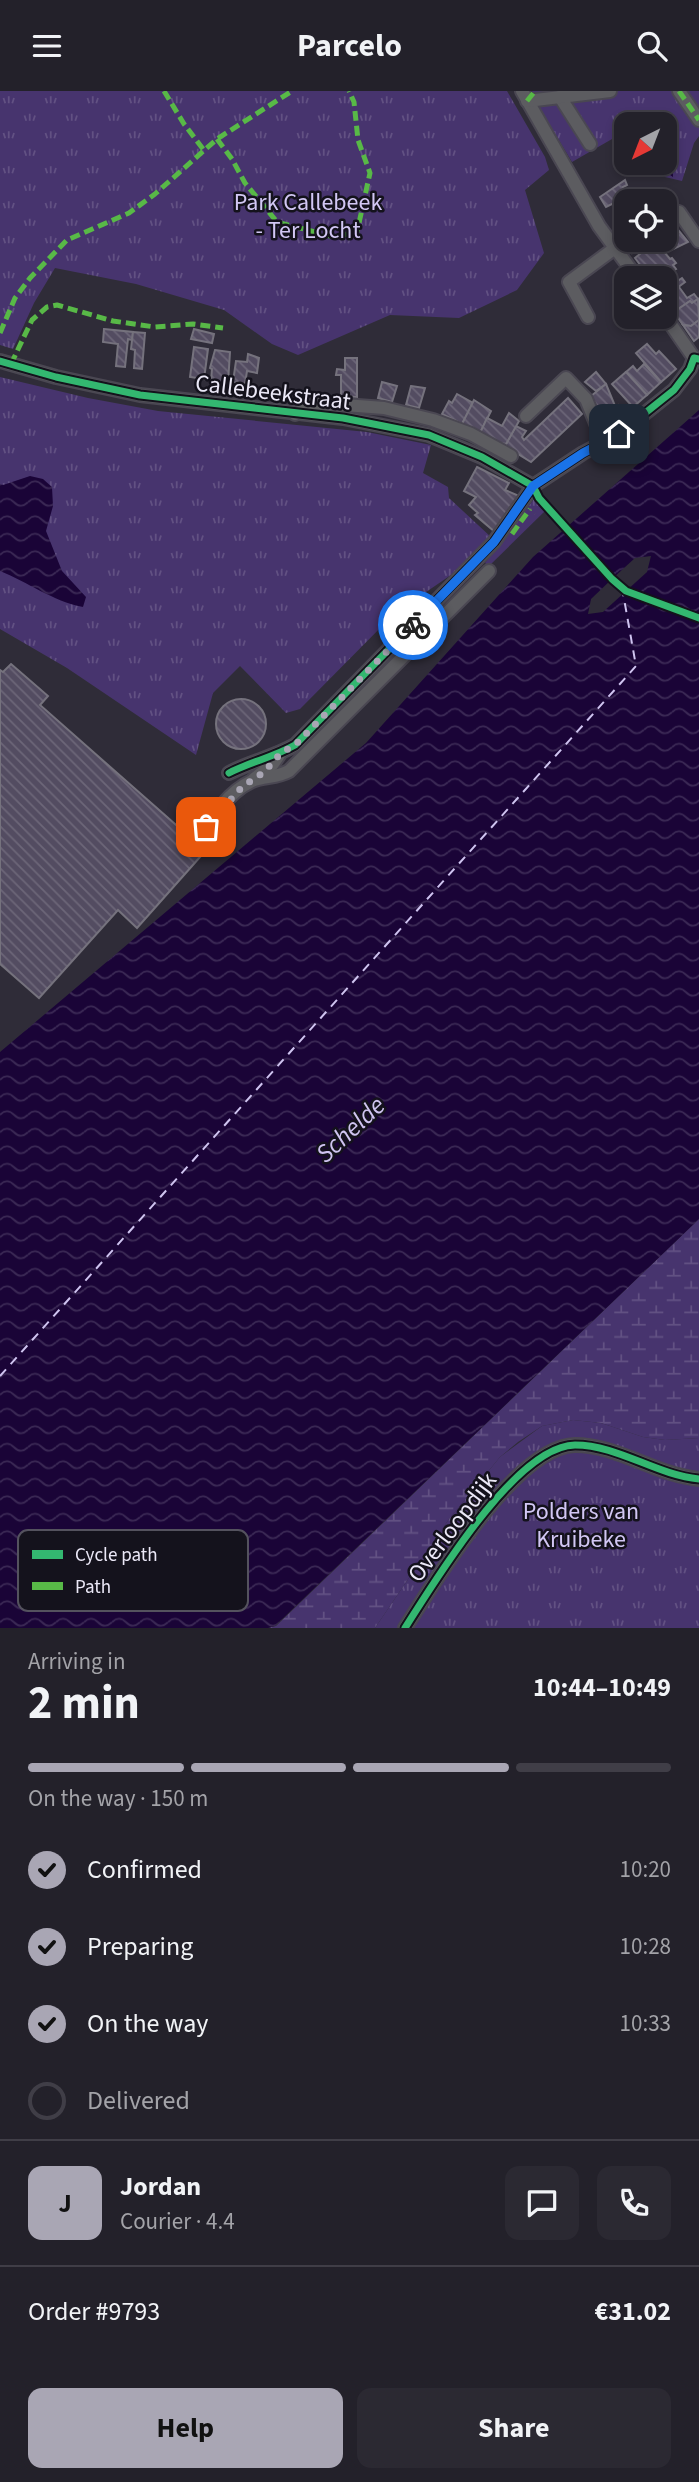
<!DOCTYPE html>
<meta charset="utf-8">
<style>
:root{--surface:#23212a;--page:#2b2932;--text:#f1f3f6;--muted:#a3a3a8;--line:#403e47;--accent:#a9a6b4}
body{margin:0;font-family:"Source Sans 3",sans-serif;background:var(--page);color:var(--text);height:100vh;display:flex;flex-direction:column;font-size:26px;white-space:nowrap}
*{box-sizing:border-box;margin:0}
p{font-size:23px;color:var(--muted)}
.icon{flex:none;width:38px;height:38px;fill:none;stroke:currentColor;stroke-width:2;stroke-linecap:round;stroke-linejoin:round}
.map{position:relative;height:1537px;overflow:hidden}
.sheet{display:flex;flex-direction:column;background:var(--surface);flex:1}
.sheet>*{flex:none}
.needle{width:46px;rotate:222deg}
.controls{position:absolute;left:614px;top:21px;display:grid;gap:14px}
.controls a{display:grid;place-items:center;width:63px;height:63px;border-radius:14px;background:var(--surface);box-shadow:0 4px 10px #0003,0 0 0 2px var(--line);font-size:35px}
.pin{position:absolute;display:grid;place-items:center;width:60px;height:60px;color:#fff;margin:-30px;border-radius:14px;box-shadow:0 4px 10px #0006}
.courier{position:absolute;display:grid;place-items:center;width:70px;height:70px;margin:-35px;border:5px solid #1a73e8;border-radius:50%;background:#fff;color:#222;box-shadow:0 2px 9px #0007}
.head em{font-style:normal;font-weight:700}
.head div{display:flex;flex-direction:column-reverse}
.head{display:flex;align-items:center;justify-content:space-between;height:119px;padding:0 28px}
h1{font-size:46px;font-weight:700;line-height:52px}
.bar{display:grid;grid-template-columns:repeat(4,1fr);gap:10px 7px;align-content:center;height:84px;padding:0 28px}
.bar i{height:9px;border-radius:5px;background:var(--line)}
.bar .active{background:var(--accent)}
.bar p{grid-column:span 4}
.line{display:flex;align-items:center;gap:18px;padding:0 28px;border-top:2px solid var(--line)}
.line div{flex:1}
.round{display:grid;place-items:center;flex:none;width:74px;height:74px;border-radius:14px;background:var(--page)}
ol{padding:0 28px;list-style:none}
li{display:flex;align-items:center;gap:21px;height:77px}
li p{margin-inline-start:auto}
li .icon{padding:7px;border-radius:50%;background:var(--accent);color:#111;stroke-width:4}
li:last-child{color:var(--muted)}
li i{width:38px;height:38px;border:4px solid var(--line);border-radius:50%}
.primary-button{display:flex;gap:14px;margin-top:auto;padding:14px 28px}
.primary-button a{flex:1;height:80px;border-radius:14px;background:var(--accent);color:#111;font-size:28px;font-weight:700;line-height:80px;text-align:center}
.primary-button a+a{background:var(--page);color:var(--text)}
header{display:flex;justify-content:space-between;align-items:center;height:91px;padding:0 28px;background:var(--surface);font-size:32px;font-weight:700}
.map>svg:first-child{display:block}
</style>
<header><svg class="icon" aria-label="menu" viewBox="0 0 24 24"><path d="M4 6h16M4 12h16M4 18h16"/></svg>Parcelo<svg class="icon" aria-label="search" viewBox="0 0 24 24"><circle cx="10" cy="10" r="6"/><path d="M15 15l6 6"/></svg></header>
<div class="map">
<svg width="699" height="1537" viewBox="0 0 699 1537">
<defs>
<pattern id="wetland-marsh" width="20" height="14" patternUnits="userSpaceOnUse" patternTransform="scale(1.75)"><rect width="20" height="14" fill="#47346e"/><path d="M1 5h8M5 5V1M11 12h8M15 12V8" fill="none" stroke="#625183"/></pattern>
<pattern id="park-tufts" width="24" height="20" patternUnits="userSpaceOnUse" patternTransform="scale(1.75)"><rect width="24" height="20" fill="#47346e"/><path d="M3 7l-1-3M5 7V3M7 7l1-3M15 17l-1-3M17 17v-4M19 17l1-3" fill="none" stroke="#625183"/></pattern>
<pattern id="water-waves" width="16" height="10" patternUnits="userSpaceOnUse" patternTransform="scale(1.75)"><rect width="16" height="10" fill="#1a0437"/><path d="M0 5q4-4 8 0t8 0" fill="none" stroke="#3b2955"/></pattern>
<pattern id="building-back-hatch" width="6" height="6" patternUnits="userSpaceOnUse" patternTransform="scale(1.75)"><rect width="6" height="6" fill="#534c61"/><path d="M-1 5l2 2M0 0l6 6M5-1l2 2" fill="none" stroke="#6c6678"/></pattern>
</defs>
<rect width="100%" height="100%" fill="#2f2c38"/>
<!-- wetland -->
<polygon fill="url(#wetland-marsh)" points="699,1128 699,1347 665,1349 643,1346 601,1332 573,1329 542,1335 518,1351 500,1366 449,1428 375,1537 268,1537 276,1535"/>
<!-- park -->
<g fill="url(#park-tufts)">
<polygon points="0,0 507,0 545,66 549,79 525,99 544,162 517,199 459,227 390,224 298,264 272,253 224,219 136,193 55,177 34,212 13,258 0,254"/>
<polygon points="532,0 699,0 699,45 694,52 682,90 665,86 648,72 665,72 665,33 626,33 626,40 572,71 542,21"/>
<polygon points="0,286 88,307 158,320 367,341 431,354 423,382 448,396 449,407 492,447 467,473 394,523 300,618 286,622 240,575 213,602 196,664 67,577 0,538"/>
<polygon points="534,408 545,420 489,475 485,472"/>
<polygon points="573,1329 601,1332 643,1346 665,1349 699,1347 699,1537 375,1537 449,1428 500,1366 542,1335"/>
</g>
<!-- water -->
<g fill="url(#water-waves)">
<polygon points="665,41 670,43 673,86 653,72 665,72"/>
<polygon points="699,319 699,1128 275,1535 268,1537 0,1537 0,961 366,652 533,466"/>
<path d="M 30,385 L 43,388 L 52,396 L 53,415 L 46,440 L 62,480 L 86,506 L 83,516 C 52,510 28,491 0,480 L 0,393 L 3,394 Z"/>
</g>
<!-- pier -->
<polygon fill="#2f2c38" points="651,465 647,481 603,521 588,523 591,508 612,488 635,467"/>
<g fill="none" stroke-linecap="round" stroke-linejoin="round">
<!-- ferry -->
<g stroke="#cfc4f0" stroke-width="2" stroke-dasharray="9 7" stroke-linecap="butt">
<polyline points="626,500 699,527"/>
<polyline points="0,1285 636,575 623,502"/>
</g>
</g>
<!-- building -->
<g fill="url(#building-back-hatch)" stroke="#75727d" stroke-width="2">
<polygon points="625,89 627,94 623,96 625,100 620,103 625,111 618,115 616,111 606,116 600,106"/>
<polygon points="665,123 688,151 665,162 670,168 672,167 676,172 673,174 676,178 662,187 650,187 635,167 647,157 644,153 650,149 665,149"/>
<polygon points="626,144 626,149 640,149 637,151 640,155 647,151 632,162 622,149"/>
<polygon points="670,182 676,191 682,187 685,191 665,206 665,187 662,187"/>
<polygon points="679,196 687,207 694,203 698,208 692,212 690,210 674,221 665,206"/>
<polygon points="698,208 699,229 691,235 683,234 674,221 690,210 692,212"/>
<polygon points="699,229 699,246 694,250 683,234 691,235"/>
<polygon points="104,238 133,241 132,249 128,248 125,276 116,275 118,253 103,251"/>
<polygon points="194,238 214,243 212,252 191,248"/>
<polygon points="133,241 145,242 142,278 134,277 135,259 131,258"/>
<polygon points="647,253 656,263 659,260 676,278 661,291 636,262"/>
<polygon points="194,256 208,258 204,288 190,286"/>
<polygon points="215,259 230,261 228,292 211,290 212,278 210,277"/>
<polygon points="248,263 259,267 257,282 247,280 245,293 233,291 236,270 247,271"/>
<polygon points="345,267 357,267 357,306 341,305 341,284 336,284 337,278 345,279"/>
<polygon points="644,273 661,291 647,304 626,281 633,275 637,280"/>
<polygon points="596,281 606,293 596,300 585,291"/>
<polygon points="626,281 647,304 633,316 612,293"/>
<polygon points="382,291 397,295 392,311 378,307"/>
<polygon points="606,293 615,315 618,314 620,317 599,327 591,305"/>
<polygon points="411,295 425,297 419,317 406,314"/>
<polygon points="457,303 473,312 462,333 442,323 449,310 452,312"/>
<polygon points="568,307 582,323 531,371 505,355 516,335 526,340 522,346 524,349"/>
<polygon points="474,309 491,320 480,342 462,333"/>
<polygon points="509,322 519,330 506,353 495,351 480,342 487,327 502,335"/>
<polygon points="477,376 509,392 505,399 519,405 495,441 475,424 478,422 469,414 476,406 464,400"/>
<polygon points="11,573 48,605 40,614 184,741 179,748 200,766 137,837 118,819 39,907 0,873 0,579 3,581"/>
<circle cx="241" cy="633" r="25"/>
</g>
<g fill="none" stroke-linecap="round" stroke-linejoin="round">
<!-- minor casing -->
<g stroke="#4a4752" stroke-width="16">
<g id="minor">
<polyline points="522,0 599,135 637,187"/>
<polyline points="679,0 699,29"/>
<polyline points="560,6 590,53"/>
<polyline points="527,10 610,0"/>
<polyline points="679,121 699,150"/>
<polyline points="665,225 694,267"/>
<polyline points="588,226 569,191 615,157"/>
<polyline points="0,270 56,286 140,304 343,327 429,344 482,366 533,395"/>
<polyline points="295,323 318,312 384,317 433,329 471,343 511,365"/>
<polyline points="526,325 566,287 586,308 604,352"/>
<path d="M 229,682 C 250,671 274,666 295,654 L 494,451 L 533,395 L 583,362 L 619,343 L 674,299 L 690,278 L 694,267"/>
<polyline points="254,688 273,673 281,661"/>
<path d="M 196,757 C 207,733 226,702 252,690 C 264,685 277,687 289,680 L 489,480"/>
<path d="M 405,1537 C 435,1490 516,1355 575,1354 C 618,1354 656,1384 699,1388"/>
</g>
</g>
<!-- path -->
<g stroke="#605f64" stroke-width="2.5" stroke-dasharray="2 5" stroke-linecap="butt">
<polyline points="530,418 535,423"/>
<polyline points="555,425 612,488 626,500"/>
<polyline points="619,496 623,502"/>
</g>
<!-- minor -->
<use href="#minor" stroke="#5c5c60" stroke-width="12"/>
<!-- quiet -->
<g stroke="#58b947" stroke-width="5" stroke-dasharray="10 5" stroke-linecap="butt">
<polyline points="164,0 184,33 203,58"/>
<polyline points="679,0 699,29"/>
<polyline points="527,10 535,0"/>
<polyline points="217,48 232,68 245,92 277,131 334,146 357,141 370,82 358,49 354,11 349,0"/>
<polyline points="0,242 15,207 30,187 67,149 129,122 155,103 217,48 292,0"/>
<polyline points="11,273 32,229 47,216 57,214 113,230 155,236 193,233 223,237"/>
<polyline points="512,443 530,418"/>
</g>
<!-- cycleway casing -->
<g stroke="#14121c" stroke-width="11">
<g id="cycleway">
<polyline points="0,270 56,286 140,304 343,327 429,344 482,366 533,395"/>
<polyline points="533,395 539,407 612,488 626,500 699,527"/>
<path d="M 229,682 C 250,671 274,666 295,654 L 494,451 L 533,395 L 583,362 L 619,343 L 674,299 L 690,278 L 694,267 L 699,268"/>
<path d="M 405,1537 C 435,1490 516,1355 575,1354 C 618,1354 656,1384 699,1388"/>
</g>
</g>
<!-- cycleway -->
<use href="#cycleway" stroke="#33b770" stroke-width="7"/>
</g>
<g fill="none" stroke-linecap="round" stroke-linejoin="round">
<!-- done -->
<polyline stroke="#a9a6b4" stroke-width="7" stroke-dasharray="0 12.6" points="206,736 242,696 264,681 281,662 295,654 413,534"/>
<!-- route -->
<polyline stroke="#1a73e8" stroke-width="9" points="413,534 494,451 533,395 583,362 619,343"/>
</g>
<g text-anchor="middle" stroke-width="5" stroke-linejoin="round" paint-order="stroke">
<!-- park labels -->
<g font-size="24" fill="#d2c7f4" stroke="#14121c">
<text x="308" y="119">Park Callebeek<tspan x="308" dy="28">- Ter Locht</tspan></text>
<text x="581" y="1428">Polders van<tspan x="581" dy="28">Kruibeke</tspan></text>
</g>
<!-- street labels -->
<g font-size="24" fill="#ebe8f7" stroke="#14121c">
<text transform="translate(273 301) rotate(7)" y="8">Callebeekstraat</text>
<text transform="translate(452 1436) rotate(-53)" y="8">Overloopdijk</text>
</g>
<!-- water labels -->
<g font-size="26" font-style="italic" fill="#cfc4f0" stroke="#14121c">
<text transform="translate(350 1038) rotate(-43)" y="9">Schelde</text>
</g>
</g>
<!-- legend -->
<rect x="18" y="1439" width="230" height="81" rx="10" fill="#14121c" stroke="#54525e" stroke-width="2"/>
<rect x="32" y="1459" width="31" height="9" fill="#33b770"/>
<rect x="32" y="1491" width="31" height="8" fill="#58b947"/>
<g font-size="19" fill="#ebe8f7">
<text x="75" y="1470">Cycle path</text>
<text x="75" y="1502">Path</text>
</g>
</svg>
<div class="controls">
<a><svg class="needle" viewBox="-14 -14 28 28"><path d="M0-13l5 13h-10z" fill="#e53935"/><path d="M0 13l5-13h-10z" fill="#a3a3a8"/></svg></a>
<a><svg class="icon" aria-label="locate" viewBox="0 0 24 24"><circle cx="12" cy="12" r="6"/><path d="M12 2v4M12 18v4M2 12h4M18 12h4"/></svg></a>
<a><svg class="icon" aria-label="layers" viewBox="0 0 24 24"><path d="M12 4l9 5-9 5-9-5zM3 14l9 5 9-5"/></svg></a>
</div>
<div class="pin" style="left:206px;top:736px;background:#ea580c"><svg class="icon" aria-label="bag" viewBox="0 0 24 24"><path d="M5 8h14l-1 12H6zM9 8a3 3 0 0 1 6 0"/></svg></div>
<div class="pin" style="left:619px;top:343px;background:#1f2937"><svg class="icon" aria-label="home" viewBox="0 0 24 24"><path d="M3 11l9-7 9 7M6 9v11h12V9"/></svg></div>
<div class="courier" style="left:413px;top:534px"><svg class="icon" aria-label="bike" viewBox="0 0 24 24"><circle cx="6" cy="16" r="4"/><circle cx="18" cy="16" r="4"/><path d="M6 16l4-8h5l3 8M10 8l3 8H6M13 5h3"/></svg></div>
</div>
<section class="sheet">
<div class="head"><div><h1>2 min</h1><p>Arriving in</p></div><em>10:44–10:49</em></div>
<div class="bar"><i class="active"></i><i class="active"></i><i class="active"></i><i></i><p>On the way · 150 m</p></div>
<ol>
<li><svg class="icon" aria-label="check" viewBox="0 0 24 24"><path d="M5 12l5 5 9-10"/></svg>Confirmed<p>10:20</p></li>
<li><svg class="icon" aria-label="check" viewBox="0 0 24 24"><path d="M5 12l5 5 9-10"/></svg>Preparing<p>10:28</p></li>
<li><svg class="icon" aria-label="check" viewBox="0 0 24 24"><path d="M5 12l5 5 9-10"/></svg>On the way<p>10:33</p></li>
<li><i></i>Delivered</li>
</ol>
<div class="line" style="height:126px"><b class="round" style="background:var(--accent);color:#111">J</b><div><b>Jordan</b><p>Courier · 4.4</p></div><a class="round"><svg class="icon" aria-label="chat" viewBox="0 0 24 24"><path d="M4 5h16v11H9l-5 4z"/></svg></a><a class="round"><svg class="icon" aria-label="phone" viewBox="0 0 24 24"><path d="M5 4h4l2 5-3 2q2 4 5 5l2-3 5 2v4C11 20 4 13 5 4z"/></svg></a></div>
<div class="line" style="height:91px"><div>Order #9793</div><b>€31.02</b></div>
<div class="primary-button"><a>Help</a><a>Share</a></div>
</section>
